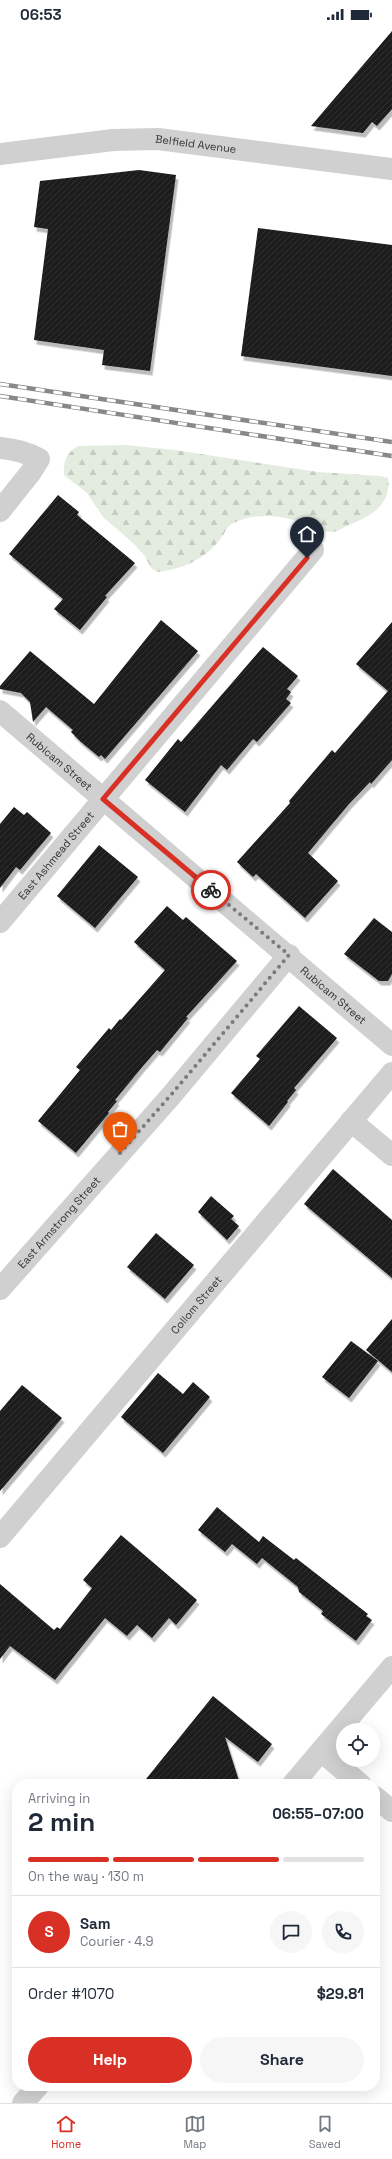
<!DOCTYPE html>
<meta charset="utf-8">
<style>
:root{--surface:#fff;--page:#f6f6f7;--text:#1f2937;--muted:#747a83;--line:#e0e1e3;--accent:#d93025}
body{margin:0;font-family:"Space Grotesk",sans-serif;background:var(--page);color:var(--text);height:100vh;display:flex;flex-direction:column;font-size:15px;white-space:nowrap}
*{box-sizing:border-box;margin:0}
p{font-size:13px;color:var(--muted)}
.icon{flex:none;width:22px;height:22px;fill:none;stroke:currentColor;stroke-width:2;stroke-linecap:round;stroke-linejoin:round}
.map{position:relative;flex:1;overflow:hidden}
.drawer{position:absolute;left:12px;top:1751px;width:368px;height:312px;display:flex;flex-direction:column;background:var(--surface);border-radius:16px;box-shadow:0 4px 16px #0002}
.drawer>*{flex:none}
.buttons{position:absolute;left:336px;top:1695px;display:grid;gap:8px}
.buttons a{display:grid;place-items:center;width:44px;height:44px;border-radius:50%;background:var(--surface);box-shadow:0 4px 16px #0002;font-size:20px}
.pin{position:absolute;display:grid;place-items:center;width:34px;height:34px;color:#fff;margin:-41px -17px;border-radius:50% 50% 50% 0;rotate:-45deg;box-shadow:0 0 4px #0007}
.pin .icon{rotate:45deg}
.courier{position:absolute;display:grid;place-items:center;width:40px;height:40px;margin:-20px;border:3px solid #d93025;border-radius:50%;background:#fff;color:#222;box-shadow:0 1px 5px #0007}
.summary em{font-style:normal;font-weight:600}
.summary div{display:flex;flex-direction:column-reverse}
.summary{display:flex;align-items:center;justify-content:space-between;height:68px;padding:0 16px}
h1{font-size:26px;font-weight:600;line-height:30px}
.bar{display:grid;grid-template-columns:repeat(4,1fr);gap:6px 4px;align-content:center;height:48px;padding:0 16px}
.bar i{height:5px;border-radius:3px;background:var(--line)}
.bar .on{background:var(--accent)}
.bar p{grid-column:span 4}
.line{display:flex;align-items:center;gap:10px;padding:0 16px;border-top:1px solid var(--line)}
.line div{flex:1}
.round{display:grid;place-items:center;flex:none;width:42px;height:42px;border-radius:21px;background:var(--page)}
.primary-button{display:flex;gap:8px;margin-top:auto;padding:8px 16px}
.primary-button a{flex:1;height:46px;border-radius:24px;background:var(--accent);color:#fff;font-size:16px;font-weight:600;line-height:46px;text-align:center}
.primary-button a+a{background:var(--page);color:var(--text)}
.status{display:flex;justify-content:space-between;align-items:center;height:28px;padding:0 20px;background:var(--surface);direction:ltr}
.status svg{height:11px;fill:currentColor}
.tab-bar{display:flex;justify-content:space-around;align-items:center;height:56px;border-top:1px solid var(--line);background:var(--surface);font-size:11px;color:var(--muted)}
.tab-bar a{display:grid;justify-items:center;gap:2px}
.tab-bar .on{color:var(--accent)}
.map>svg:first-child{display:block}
</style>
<div class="status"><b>06:53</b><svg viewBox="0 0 49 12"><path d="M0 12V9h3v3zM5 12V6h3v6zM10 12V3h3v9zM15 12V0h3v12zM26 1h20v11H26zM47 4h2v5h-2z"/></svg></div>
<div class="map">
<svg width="392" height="2075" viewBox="0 0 392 2075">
<defs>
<pattern id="forest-firs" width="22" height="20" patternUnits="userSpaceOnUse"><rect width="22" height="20" fill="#e4ecdf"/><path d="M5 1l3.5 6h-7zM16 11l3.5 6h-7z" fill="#c4cbc0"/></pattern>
<pattern id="building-hatch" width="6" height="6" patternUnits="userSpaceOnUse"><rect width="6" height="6" fill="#1a1a1a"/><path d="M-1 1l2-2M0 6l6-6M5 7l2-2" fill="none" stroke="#333"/></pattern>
<filter id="shadow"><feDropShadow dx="2.5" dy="4.5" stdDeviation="0" flood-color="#0004"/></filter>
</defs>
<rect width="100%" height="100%" fill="#fff"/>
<!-- forest -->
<path fill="url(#forest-firs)" d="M 125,417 L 175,422 L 318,444 L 380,448 L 388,450 C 392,478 368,489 349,497 C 344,499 338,504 332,504 C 314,504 303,494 286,490 C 273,487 253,487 241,492 C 224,497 228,503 218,514 C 202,533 182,541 157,544 L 151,540 L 145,528 L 134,516 L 103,489 L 87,465 L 64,447 C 63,434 66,425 78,418 Z"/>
<!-- building -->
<g fill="url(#building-hatch)" filter="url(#shadow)">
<polygon points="392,3 392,81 377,98 372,94 363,105 311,98"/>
<polygon points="139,142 176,147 150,343 102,337 104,322 34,312 48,201 34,199 40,153"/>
<polygon points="258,200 392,217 392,348 241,328"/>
<polygon points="58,467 79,484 77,487 135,535 105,568 107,569 80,602 54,581 63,571 9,526"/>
<polygon points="161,592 198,623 105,731 101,727 99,729 81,714 71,704 73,702 46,679 33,694 30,674 21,665 0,661 0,658 30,623 94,676"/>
<polygon points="392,594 392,732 371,756 370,754 349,776 308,825 338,853 305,890 256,846 253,849 237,834 290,775 289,773 332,722 335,725 388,663 356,636"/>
<polygon points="263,619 298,648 287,661 291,664 286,671 291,675 257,714 253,711 227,742 221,737 185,784 145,752 178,711 181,714"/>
<polygon points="14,779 24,787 27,784 51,805 20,842 16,839 0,860 0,796"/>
<polygon points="99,817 138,849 95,900 57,868"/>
<polygon points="167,878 183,892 186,889 237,933 186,989 188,990 160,1024 157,1022 143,1038 115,1072 117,1073 108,1084 109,1085 76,1125 38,1093 80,1042 76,1039 109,1000 111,1002 120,991 121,992 165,942 134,914"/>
<polygon points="374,890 392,904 392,946 388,953 379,953 344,926"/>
<polygon points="299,978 337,1010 294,1060 296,1062 287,1073 288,1074 269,1098 231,1065 260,1031 256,1028"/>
<polygon points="333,1141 392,1192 392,1250 304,1176"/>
<polygon points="211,1168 234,1188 231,1191 239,1198 227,1212 198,1184"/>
<polygon points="156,1205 194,1237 165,1271 127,1239"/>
<polygon points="392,1291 392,1344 366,1322"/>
<polygon points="351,1313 378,1333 349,1370 322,1349"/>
<polygon points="158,1345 183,1366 193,1354 210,1369 163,1425 121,1389"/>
<polygon points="22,1357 62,1390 0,1463 0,1383"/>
<polygon points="217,1479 259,1514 263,1508 294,1532 296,1530 368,1586 366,1588 372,1592 356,1613 321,1586 323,1583 299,1564 298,1559 262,1530 257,1536 232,1516 225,1524 198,1502"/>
<polygon points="121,1507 197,1572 176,1597 169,1590 152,1610 137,1597 127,1608 105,1590 55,1652 10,1618 0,1631 0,1556 54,1602 57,1599 60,1601 92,1560 83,1552"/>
<polygon points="213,1668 272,1716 258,1734 225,1709 240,1756 142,1756"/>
</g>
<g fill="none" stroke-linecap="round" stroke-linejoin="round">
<!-- minor -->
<g stroke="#d0d0d0" stroke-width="22">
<path id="s1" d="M 0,126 L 113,112 L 158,111 L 392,141"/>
<path d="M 0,420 C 14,421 26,424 39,431 L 31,444 L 0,483"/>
<path id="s2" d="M 0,683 L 392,1017"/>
<path id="s3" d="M 0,894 L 313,522"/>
<polyline points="351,1093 392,1127"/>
<path id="s4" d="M 0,1261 L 170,1069 L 289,927"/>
<path id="s5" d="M 0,1509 L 392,1045"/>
<polyline points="321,1723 360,1756"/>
<polyline points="293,1756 392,1639"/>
<polyline points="375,1769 392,1783"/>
<polyline points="23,2075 38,2058"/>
</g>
<!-- rail casing -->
<g stroke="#888" stroke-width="4.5">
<g id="rail">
<polyline points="0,356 392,414"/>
<polyline points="0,368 392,428"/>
</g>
</g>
<!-- rail -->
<use href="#rail" stroke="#fff" stroke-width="3" stroke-dasharray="9" stroke-linecap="butt"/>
</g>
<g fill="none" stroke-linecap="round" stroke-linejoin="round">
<!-- done -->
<polyline stroke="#7a7a7a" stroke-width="4" stroke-dasharray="0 7.2" points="120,1125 170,1068 289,927 211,862"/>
<!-- route -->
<polyline stroke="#d93025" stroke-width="5" points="211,862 103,771 307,530"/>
</g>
<g text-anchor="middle" stroke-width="4" stroke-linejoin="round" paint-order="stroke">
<!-- street labels -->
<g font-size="11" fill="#333" stroke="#fff">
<text dy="4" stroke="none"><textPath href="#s1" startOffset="197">Belfield Avenue</textPath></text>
<text dy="4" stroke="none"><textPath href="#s2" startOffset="78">Rubicam Street</textPath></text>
<text dy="4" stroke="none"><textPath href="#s3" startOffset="87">East Ashmead Street</textPath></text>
<text dy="4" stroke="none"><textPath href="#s2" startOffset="438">Rubicam Street</textPath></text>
<text dy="4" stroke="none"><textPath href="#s4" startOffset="89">East Armstrong Street</textPath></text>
<text dy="4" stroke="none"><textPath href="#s5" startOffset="304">Collom Street</textPath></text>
</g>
</g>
</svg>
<div class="buttons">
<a><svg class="icon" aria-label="locate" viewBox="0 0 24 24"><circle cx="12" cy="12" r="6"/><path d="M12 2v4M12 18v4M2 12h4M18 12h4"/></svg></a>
</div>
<div class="pin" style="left:120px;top:1125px;background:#ea580c"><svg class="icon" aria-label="bag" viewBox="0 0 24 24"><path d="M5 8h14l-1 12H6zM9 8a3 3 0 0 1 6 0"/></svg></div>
<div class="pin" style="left:307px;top:530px;background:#1f2937"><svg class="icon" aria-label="home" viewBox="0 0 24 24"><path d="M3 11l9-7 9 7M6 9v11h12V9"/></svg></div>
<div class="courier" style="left:211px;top:862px"><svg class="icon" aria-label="bike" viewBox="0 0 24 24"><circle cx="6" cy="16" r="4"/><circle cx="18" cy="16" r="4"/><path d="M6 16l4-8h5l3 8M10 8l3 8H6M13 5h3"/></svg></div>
<section class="drawer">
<div class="summary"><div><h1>2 min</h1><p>Arriving in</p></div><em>06:55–07:00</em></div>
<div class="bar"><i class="on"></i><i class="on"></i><i class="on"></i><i></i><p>On the way · 130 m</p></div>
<div class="line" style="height:72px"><b class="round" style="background:var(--accent);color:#fff">S</b><div><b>Sam</b><p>Courier · 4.9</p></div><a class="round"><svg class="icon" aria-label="chat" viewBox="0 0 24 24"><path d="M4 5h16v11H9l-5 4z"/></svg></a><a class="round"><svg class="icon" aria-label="phone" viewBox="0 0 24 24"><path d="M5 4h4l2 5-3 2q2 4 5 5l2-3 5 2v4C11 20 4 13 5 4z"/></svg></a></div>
<div class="line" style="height:52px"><div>Order #1070</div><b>$29.81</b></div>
<div class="primary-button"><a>Help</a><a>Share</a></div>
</section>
</div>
<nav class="tab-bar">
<a class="on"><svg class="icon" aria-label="home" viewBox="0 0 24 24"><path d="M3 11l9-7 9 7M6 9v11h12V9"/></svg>Home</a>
<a><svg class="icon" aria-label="map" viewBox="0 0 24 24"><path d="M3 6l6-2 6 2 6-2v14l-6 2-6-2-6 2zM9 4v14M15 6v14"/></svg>Map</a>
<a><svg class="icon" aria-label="saved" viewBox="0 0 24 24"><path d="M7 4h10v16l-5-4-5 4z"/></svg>Saved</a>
</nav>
